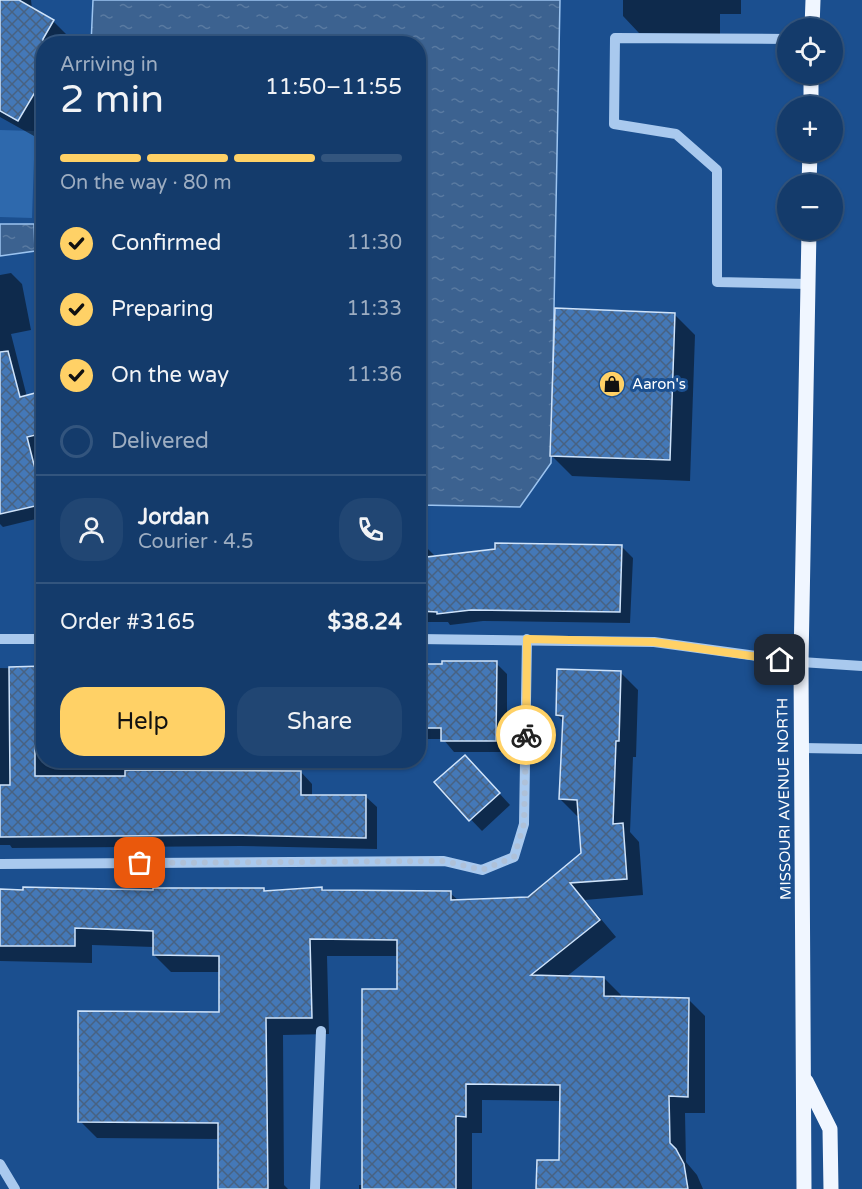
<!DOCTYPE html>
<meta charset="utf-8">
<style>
:root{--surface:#143b6b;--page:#214673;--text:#f1f3f6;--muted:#9dadc1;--line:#33557e;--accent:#ffd166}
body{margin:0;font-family:"Varela Round",sans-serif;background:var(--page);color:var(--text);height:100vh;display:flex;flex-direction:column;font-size:22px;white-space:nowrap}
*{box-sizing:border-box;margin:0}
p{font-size:20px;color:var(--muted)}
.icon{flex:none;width:33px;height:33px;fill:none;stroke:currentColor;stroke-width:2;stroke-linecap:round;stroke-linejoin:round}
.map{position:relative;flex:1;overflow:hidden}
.side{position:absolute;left:36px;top:36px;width:390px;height:732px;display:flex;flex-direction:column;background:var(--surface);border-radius:24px;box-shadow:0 2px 4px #0004,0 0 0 2px var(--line)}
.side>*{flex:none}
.fabs{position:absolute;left:777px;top:18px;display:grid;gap:12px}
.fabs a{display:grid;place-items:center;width:66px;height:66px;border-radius:50%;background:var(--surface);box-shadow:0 2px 4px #0004,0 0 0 2px var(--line);font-size:30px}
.pin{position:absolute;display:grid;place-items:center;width:51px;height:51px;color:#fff;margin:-26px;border-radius:12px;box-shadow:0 3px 9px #0006}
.courier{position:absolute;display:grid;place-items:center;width:60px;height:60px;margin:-30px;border:4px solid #ffd166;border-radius:50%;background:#fff;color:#222;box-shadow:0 2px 8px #0007}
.summary em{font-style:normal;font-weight:600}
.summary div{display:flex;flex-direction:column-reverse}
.summary{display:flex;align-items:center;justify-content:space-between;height:102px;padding:0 24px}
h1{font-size:39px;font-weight:600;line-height:45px}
.bar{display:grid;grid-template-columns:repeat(4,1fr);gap:9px 6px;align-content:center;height:72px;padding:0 24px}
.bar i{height:8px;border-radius:4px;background:var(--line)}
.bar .active{background:var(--accent)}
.bar p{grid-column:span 4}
.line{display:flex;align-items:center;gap:15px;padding:0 24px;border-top:2px solid var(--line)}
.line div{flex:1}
.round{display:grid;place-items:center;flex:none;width:63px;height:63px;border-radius:24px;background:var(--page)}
ol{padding:0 24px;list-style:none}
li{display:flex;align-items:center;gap:18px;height:66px}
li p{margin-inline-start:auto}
li .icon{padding:6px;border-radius:50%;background:var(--accent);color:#111;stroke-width:4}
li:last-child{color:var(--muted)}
li i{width:33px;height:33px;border:3px solid var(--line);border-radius:50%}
.cta{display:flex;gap:12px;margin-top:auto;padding:12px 24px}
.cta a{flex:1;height:69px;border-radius:24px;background:var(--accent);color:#111;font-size:24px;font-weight:600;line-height:69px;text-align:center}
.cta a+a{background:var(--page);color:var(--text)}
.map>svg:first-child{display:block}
</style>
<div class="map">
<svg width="862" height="1189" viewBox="0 0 862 1189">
<defs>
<pattern id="water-ripples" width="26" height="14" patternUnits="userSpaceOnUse" patternTransform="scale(1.5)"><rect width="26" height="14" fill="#3c6290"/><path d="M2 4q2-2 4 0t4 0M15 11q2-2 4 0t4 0" fill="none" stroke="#597aa1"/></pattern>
<pattern id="building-cross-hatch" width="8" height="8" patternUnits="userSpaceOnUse" patternTransform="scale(1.5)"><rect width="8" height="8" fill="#4478b7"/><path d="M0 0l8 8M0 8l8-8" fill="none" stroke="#486282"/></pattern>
</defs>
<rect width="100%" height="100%" fill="#1b4f8f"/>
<!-- green -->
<polygon fill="#2e69ad" points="0,130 35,131 32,218 0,217"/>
<!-- water -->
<g fill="url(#water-ripples)" stroke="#9cc4f0" stroke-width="1.5">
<polygon points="93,0 560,0 551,463 520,507 419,505 418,44 91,44"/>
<polygon points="0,224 34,224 35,251 0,256"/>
</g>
<!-- shadow -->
<g fill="#0007">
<polygon points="0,0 31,0 32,9 53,21 69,37 66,42 84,44 44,44 44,119 34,136 0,117"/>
<polygon points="623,0 741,0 741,14 720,14 720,34 639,33 623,16"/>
<polygon points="11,273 22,284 31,330 11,334 27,397 38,394 44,399 44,447 37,448 44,473 44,517 3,527 0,524 0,275"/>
<polygon points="674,314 695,335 690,481 572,476 551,455"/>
<polygon points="418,545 424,545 436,557 622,547 633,558 630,623 483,621 450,625 448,622 418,622"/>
<polygon points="496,663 507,674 507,752 454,752 443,739 418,739 418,665"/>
<polygon points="0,668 44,669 44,760 169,760 168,772 301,772 312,784 312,796 365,796 377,807 377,849 240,846 12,848 10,845 0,845"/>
<polygon points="621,673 638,690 636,757 633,757 630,832 639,842 643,895 585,900 616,937 566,977 604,978 621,995 621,998 688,999 705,1016 705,1113 685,1113 686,1162 697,1175 703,1189 538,1189 561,1162 561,1101 482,1100 482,1133 472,1133 472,1189 359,1189 359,1185 363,1185 398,990 398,956 327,956 329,1034 283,1035 284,1185 288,1189 220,1189 220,1139 97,1138 80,1121 221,1013 221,972 171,972 154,955 154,947 92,945 92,963 0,961 0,891 155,891 263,889 266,892 322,888 325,891 450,893 459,901 528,898 583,854 580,816 577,816 560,799 564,722 557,715"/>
<polygon points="476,768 510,805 482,831 436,783"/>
</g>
<!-- building -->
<g fill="url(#building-cross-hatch)" stroke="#cfe3fa" stroke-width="1.5">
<polygon points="0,0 19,0 54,20 43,39 44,77 18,121 0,111"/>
<polygon points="555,308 675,313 670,460 550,456"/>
<polygon points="8,351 20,397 39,392 44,411 44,433 27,437 44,504 0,514 0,352"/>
<polygon points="495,543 622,545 620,612 471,610 437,614 437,612 418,611 418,558 495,549"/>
<polygon points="442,661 497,661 496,741 441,741 441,728 418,728 418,664 442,664"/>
<polygon points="44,666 44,726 35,726 35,776 125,776 125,770 301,771 301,795 366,795 366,838 228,835 0,837 0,785 10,785 9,667"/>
<polygon points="557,669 621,671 619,741 616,741 613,824 623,823 627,879 570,883 600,920 531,975 604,977 604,996 689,998 688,1097 669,1096 670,1143 676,1149 684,1164 688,1189 536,1189 537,1160 559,1160 560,1085 466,1084 466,1117 456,1116 456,1189 362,1189 362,989 397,989 397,940 310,939 312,1018 266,1018 268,1189 218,1189 218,1123 78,1122 78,1011 219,1012 219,956 153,955 153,931 75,928 75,946 0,946 0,889 23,890 23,887 153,890 153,888 264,888 264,891 322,887 322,890 451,891 451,900 528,897 581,853 577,800 559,799 563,716 556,715"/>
<polygon points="465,755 500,793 469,821 434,782"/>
</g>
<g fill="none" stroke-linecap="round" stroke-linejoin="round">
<!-- minor -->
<g stroke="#a9c9ee" stroke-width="10">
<polyline points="788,39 615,38 614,124 676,134 717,170 717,282 808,284"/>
<polyline points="0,639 44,639"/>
<polyline points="418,639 654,642 801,662 862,666"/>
<polyline points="802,748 862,749"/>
<polyline points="0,864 444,861 482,870 514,857 524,824 527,639"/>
<polyline points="0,1164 15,1189"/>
<polyline points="315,1189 321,1031"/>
</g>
<!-- major -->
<g stroke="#f0f6ff" stroke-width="15">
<polyline points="812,28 813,0"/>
<polyline points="811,106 811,74"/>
<polyline points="809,184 810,152"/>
<polyline points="806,1081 830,1129 831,1189"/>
<polyline points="804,1189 801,662 809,230"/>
</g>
</g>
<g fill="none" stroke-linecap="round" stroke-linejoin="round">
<!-- done -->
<polyline stroke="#afc1d8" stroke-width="6" stroke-dasharray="0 10.8" points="140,863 444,861 482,870 514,857 524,824 526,735"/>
<!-- route -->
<polyline stroke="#ffd166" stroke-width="8" points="526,735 527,639 654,642 780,660"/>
</g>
<!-- icons -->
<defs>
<g id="shop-disc" transform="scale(1.35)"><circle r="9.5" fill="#ffd166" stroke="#1b4f8f"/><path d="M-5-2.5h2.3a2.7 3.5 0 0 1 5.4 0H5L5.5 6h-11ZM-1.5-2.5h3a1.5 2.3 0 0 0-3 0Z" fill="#111"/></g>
</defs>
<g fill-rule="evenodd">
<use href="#shop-disc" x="612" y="384"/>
</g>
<g text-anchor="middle" stroke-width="6" stroke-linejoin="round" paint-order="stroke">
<!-- poi labels -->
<g font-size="15" fill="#fff" stroke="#1b4f8f" text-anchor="start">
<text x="632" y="389">Aaron's</text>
</g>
<!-- street labels -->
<g font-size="15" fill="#fff" stroke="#1b4f8f">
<text transform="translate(784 799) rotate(-91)" y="5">MISSOURI AVENUE NORTH</text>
</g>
</g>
</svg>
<div class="fabs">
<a><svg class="icon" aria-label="locate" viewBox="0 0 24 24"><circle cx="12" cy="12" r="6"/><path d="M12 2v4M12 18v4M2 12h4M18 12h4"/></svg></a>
<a>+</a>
<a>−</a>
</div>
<div class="pin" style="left:140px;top:863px;background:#ea580c"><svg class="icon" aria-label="bag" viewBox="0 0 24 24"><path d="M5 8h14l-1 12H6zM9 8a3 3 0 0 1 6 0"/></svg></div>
<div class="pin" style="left:780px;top:660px;background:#1f2937"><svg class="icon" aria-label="home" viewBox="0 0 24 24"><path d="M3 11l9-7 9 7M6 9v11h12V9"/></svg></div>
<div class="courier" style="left:526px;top:735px"><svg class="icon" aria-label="bike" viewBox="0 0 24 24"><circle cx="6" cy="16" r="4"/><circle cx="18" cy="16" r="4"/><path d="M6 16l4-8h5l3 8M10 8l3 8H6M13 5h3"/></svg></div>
<section class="side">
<div class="summary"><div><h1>2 min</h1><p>Arriving in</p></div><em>11:50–11:55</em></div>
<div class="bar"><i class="active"></i><i class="active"></i><i class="active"></i><i></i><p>On the way · 80 m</p></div>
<ol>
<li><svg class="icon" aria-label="check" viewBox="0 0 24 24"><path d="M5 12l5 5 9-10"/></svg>Confirmed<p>11:30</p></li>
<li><svg class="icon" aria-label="check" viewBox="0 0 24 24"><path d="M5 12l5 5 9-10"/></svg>Preparing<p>11:33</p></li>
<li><svg class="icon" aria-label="check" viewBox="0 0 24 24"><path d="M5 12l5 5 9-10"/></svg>On the way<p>11:36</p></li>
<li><i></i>Delivered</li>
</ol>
<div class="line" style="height:108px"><a class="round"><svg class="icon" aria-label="person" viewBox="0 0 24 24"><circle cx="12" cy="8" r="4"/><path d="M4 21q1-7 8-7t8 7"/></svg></a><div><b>Jordan</b><p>Courier · 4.5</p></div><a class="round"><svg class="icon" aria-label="phone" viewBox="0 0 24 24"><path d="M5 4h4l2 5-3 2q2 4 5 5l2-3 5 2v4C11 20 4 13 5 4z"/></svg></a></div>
<div class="line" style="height:78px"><div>Order #3165</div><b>$38.24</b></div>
<div class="cta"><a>Help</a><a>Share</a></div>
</section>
</div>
